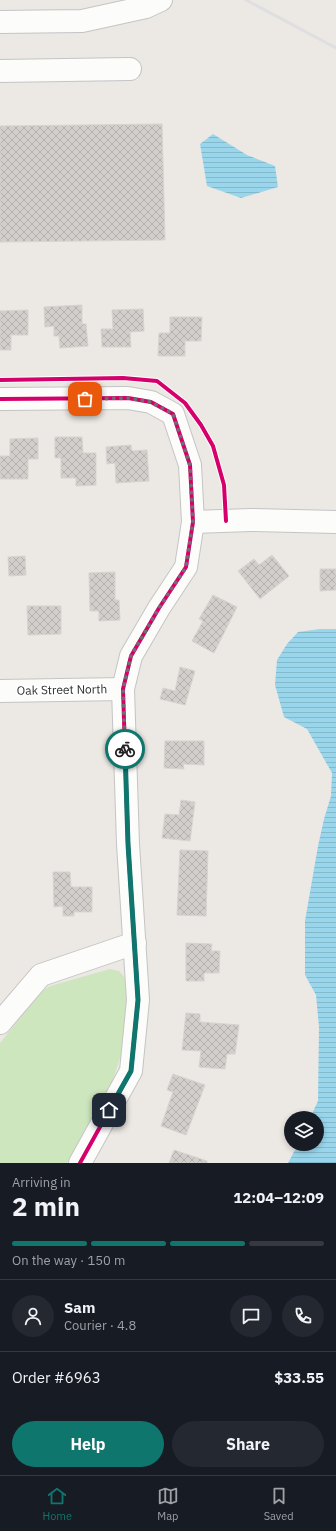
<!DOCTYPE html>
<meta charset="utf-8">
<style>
:root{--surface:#171b24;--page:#242831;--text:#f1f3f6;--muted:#9ea1a6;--line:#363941;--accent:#0f766e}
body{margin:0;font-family:"IBM Plex Sans",sans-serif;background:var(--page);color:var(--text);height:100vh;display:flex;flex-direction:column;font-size:15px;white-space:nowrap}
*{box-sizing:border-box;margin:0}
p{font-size:13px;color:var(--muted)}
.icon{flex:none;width:22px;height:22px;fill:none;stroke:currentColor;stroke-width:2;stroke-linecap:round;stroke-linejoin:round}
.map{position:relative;height:1163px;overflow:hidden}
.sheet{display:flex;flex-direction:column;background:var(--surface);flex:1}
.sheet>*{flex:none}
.buttons{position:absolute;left:284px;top:1111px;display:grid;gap:8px}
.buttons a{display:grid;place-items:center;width:40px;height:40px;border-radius:50%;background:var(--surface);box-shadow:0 2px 6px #0003;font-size:20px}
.pin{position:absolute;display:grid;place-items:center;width:34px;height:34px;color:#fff;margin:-17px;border-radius:8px;box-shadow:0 2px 6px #0006}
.courier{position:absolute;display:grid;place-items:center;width:40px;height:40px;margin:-20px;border:3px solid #0f766e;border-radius:50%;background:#fff;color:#222;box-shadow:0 1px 5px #0007}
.overview em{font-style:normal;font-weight:700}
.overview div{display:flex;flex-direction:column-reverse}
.overview{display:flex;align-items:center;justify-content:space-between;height:68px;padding:0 12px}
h1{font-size:26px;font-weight:700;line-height:30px}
.bar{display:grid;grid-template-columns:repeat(4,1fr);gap:6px 4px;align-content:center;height:48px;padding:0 12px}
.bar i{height:5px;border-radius:3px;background:var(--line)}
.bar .selected{background:var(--accent)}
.bar p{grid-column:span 4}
.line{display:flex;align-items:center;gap:10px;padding:0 12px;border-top:1px solid var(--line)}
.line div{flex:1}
.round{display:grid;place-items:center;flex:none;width:42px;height:42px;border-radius:21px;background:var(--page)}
.cta{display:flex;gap:8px;margin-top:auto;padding:8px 12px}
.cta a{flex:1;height:46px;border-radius:24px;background:var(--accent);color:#fff;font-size:16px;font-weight:700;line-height:46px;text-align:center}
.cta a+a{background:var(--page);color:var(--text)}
.tabs{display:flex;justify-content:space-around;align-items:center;height:56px;border-top:1px solid var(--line);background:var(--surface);font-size:11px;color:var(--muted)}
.tabs a{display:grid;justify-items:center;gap:2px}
.tabs .selected{color:var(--accent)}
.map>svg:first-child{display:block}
</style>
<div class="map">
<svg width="336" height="1163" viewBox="0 0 336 1163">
<defs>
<pattern id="water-rules" width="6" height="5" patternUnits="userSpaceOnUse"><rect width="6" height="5" fill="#99d6ec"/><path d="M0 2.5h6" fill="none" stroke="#84b8cb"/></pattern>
<pattern id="building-cross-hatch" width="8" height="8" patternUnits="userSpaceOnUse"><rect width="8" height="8" fill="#d1cecb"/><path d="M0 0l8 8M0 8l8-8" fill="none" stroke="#b4b1af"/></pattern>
</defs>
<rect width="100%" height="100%" fill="#ece8e4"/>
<!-- grass -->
<polygon fill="#cee6be" points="110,969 119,971 126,979 127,1011 122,1052 111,1086 67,1163 0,1163 0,1043 41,992 50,986"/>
<!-- water -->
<g fill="url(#water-rules)">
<polygon points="213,134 247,155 275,166 278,187 241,198 207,186 200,144"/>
<polygon points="320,629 336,629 336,1163 288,1163 298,1144 317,1144 317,1118 310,1118 318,1101 319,1027 316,995 305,975 305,921 318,846 324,819 331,796 332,773 307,729 284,717 275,685 277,660 287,644 298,632"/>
</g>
<!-- building -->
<g fill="url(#building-cross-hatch)" stroke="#d7d4d0">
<polygon points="162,124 165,240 0,242 0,126"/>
<polygon points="82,305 82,324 86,324 88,346 60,348 59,336 54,336 54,326 45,327 44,307"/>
<polygon points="143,309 144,331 130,332 131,347 102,347 101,329 113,329 112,310"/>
<polygon points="28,310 28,335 11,335 11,350 0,350 0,311"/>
<polygon points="170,317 202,317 201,341 185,341 185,356 158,356 159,333 170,333"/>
<polygon points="55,437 82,437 83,453 96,453 96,485 76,486 76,478 61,478 61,458 55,458"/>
<polygon points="38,438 38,459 28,459 28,479 0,479 0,456 10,456 10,439"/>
<polygon points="131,445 132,451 147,450 149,481 116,483 115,463 107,464 106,447"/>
<polygon points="272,555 289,576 260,599 238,571 254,559 259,565"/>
<polygon points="25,556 26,575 9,576 8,557"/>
<polygon points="320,569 336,569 336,590 320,591"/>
<polygon points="115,572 115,600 119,600 120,620 99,621 99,611 90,611 89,573"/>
<polygon points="213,595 237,607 214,653 192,641 203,621 199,619"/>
<polygon points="27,606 61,606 61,634 28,635"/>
<polygon points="180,667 195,671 185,705 160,699 163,688 175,691"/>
<polygon points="165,741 204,741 204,765 183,764 184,769 164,768"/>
<polygon points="181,800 195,802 190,841 162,838 165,814 179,815"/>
<polygon points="180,850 208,851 206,916 177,915"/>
<polygon points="53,872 70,872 71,887 92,887 92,912 74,912 74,916 63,916 63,906 54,907"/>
<polygon points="186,943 212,944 211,951 220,951 219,973 204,973 204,981 186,981"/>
<polygon points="186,1013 200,1014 200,1022 239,1025 235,1054 227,1054 225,1069 199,1067 201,1051 182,1050"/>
<polygon points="173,1074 205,1085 186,1135 161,1126 173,1092 167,1090"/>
<polygon points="174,1150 207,1161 207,1163 169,1163"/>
</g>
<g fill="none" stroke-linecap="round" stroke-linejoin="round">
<!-- minor casing -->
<g stroke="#c5c4c5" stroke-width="24">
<g id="minor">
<polyline points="0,22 82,21 146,7 161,0"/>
<polyline points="0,71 130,69"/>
<polyline points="0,399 128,398 151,402 173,414 190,465 193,522 186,567 159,608 131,656 123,689 128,844 138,1000 131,1071 80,1163"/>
<polyline points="193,522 251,520 336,522"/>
<polyline points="0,691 123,689"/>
<polyline points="0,1023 41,975 135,943"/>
</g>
</g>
<!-- minor -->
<use href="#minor" stroke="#fcfcfb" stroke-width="22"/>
<!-- rail -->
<polyline stroke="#dfdfe1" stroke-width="3" points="246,0 336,48"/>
<!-- cycleway casing -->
<g stroke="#fff" stroke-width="6">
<g id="cycleway">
<polyline points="0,380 123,378 157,381 185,403 201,425 213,446 224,485 226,521"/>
<polyline points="0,399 128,398 151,402 173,414 190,465 193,522 186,567 159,608 131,656 123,689 128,844 138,1000 131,1071 80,1163"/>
</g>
</g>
<!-- cycleway -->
<use href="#cycleway" stroke="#d6006c" stroke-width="4"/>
</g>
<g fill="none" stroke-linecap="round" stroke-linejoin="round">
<!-- done -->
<polyline stroke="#706f6e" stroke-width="4" stroke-dasharray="0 7.2" points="85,399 128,398 151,402 173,414 190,465 193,522 186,567 159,608 131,656 123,689 125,749"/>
<!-- route -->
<polyline stroke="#0f766e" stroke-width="5" points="109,1110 131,1071 138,1000 128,844 125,749"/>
</g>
<g text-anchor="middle" stroke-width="3" stroke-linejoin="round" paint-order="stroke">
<!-- street labels -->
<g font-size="12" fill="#2e2e2e" stroke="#fff">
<text transform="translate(62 690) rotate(-1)" y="4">Oak Street North</text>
</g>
</g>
</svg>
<div class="buttons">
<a><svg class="icon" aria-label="layers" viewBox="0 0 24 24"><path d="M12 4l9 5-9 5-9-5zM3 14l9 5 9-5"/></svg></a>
</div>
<div class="pin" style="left:85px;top:399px;background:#ea580c"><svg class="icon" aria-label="bag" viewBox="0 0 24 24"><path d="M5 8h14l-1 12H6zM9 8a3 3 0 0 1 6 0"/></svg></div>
<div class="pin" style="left:109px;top:1110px;background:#1f2937"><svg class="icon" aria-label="home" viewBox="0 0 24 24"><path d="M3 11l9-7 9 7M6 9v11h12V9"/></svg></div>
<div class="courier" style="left:125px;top:749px"><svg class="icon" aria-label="bike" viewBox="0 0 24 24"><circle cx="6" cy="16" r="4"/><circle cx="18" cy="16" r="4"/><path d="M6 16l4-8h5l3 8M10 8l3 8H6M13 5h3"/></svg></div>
</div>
<section class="sheet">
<div class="overview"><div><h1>2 min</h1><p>Arriving in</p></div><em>12:04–12:09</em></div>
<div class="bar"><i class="selected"></i><i class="selected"></i><i class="selected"></i><i></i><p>On the way · 150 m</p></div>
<div class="line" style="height:72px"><a class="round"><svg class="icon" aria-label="person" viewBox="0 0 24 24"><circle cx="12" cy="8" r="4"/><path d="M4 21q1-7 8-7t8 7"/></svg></a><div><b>Sam</b><p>Courier · 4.8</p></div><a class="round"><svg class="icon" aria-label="chat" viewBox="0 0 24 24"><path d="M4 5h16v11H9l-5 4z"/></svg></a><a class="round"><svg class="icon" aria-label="phone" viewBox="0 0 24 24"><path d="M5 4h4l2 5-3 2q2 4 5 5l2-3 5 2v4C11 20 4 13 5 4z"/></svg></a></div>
<div class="line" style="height:52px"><div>Order #6963</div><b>$33.55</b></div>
<div class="cta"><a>Help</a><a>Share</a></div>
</section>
<nav class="tabs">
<a class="selected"><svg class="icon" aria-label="home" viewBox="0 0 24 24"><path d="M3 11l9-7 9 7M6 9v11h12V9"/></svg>Home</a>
<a><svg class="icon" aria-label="map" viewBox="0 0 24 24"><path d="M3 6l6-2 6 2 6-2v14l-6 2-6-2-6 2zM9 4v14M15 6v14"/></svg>Map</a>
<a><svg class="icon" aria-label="saved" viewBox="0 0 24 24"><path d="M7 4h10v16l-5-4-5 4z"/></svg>Saved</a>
</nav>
